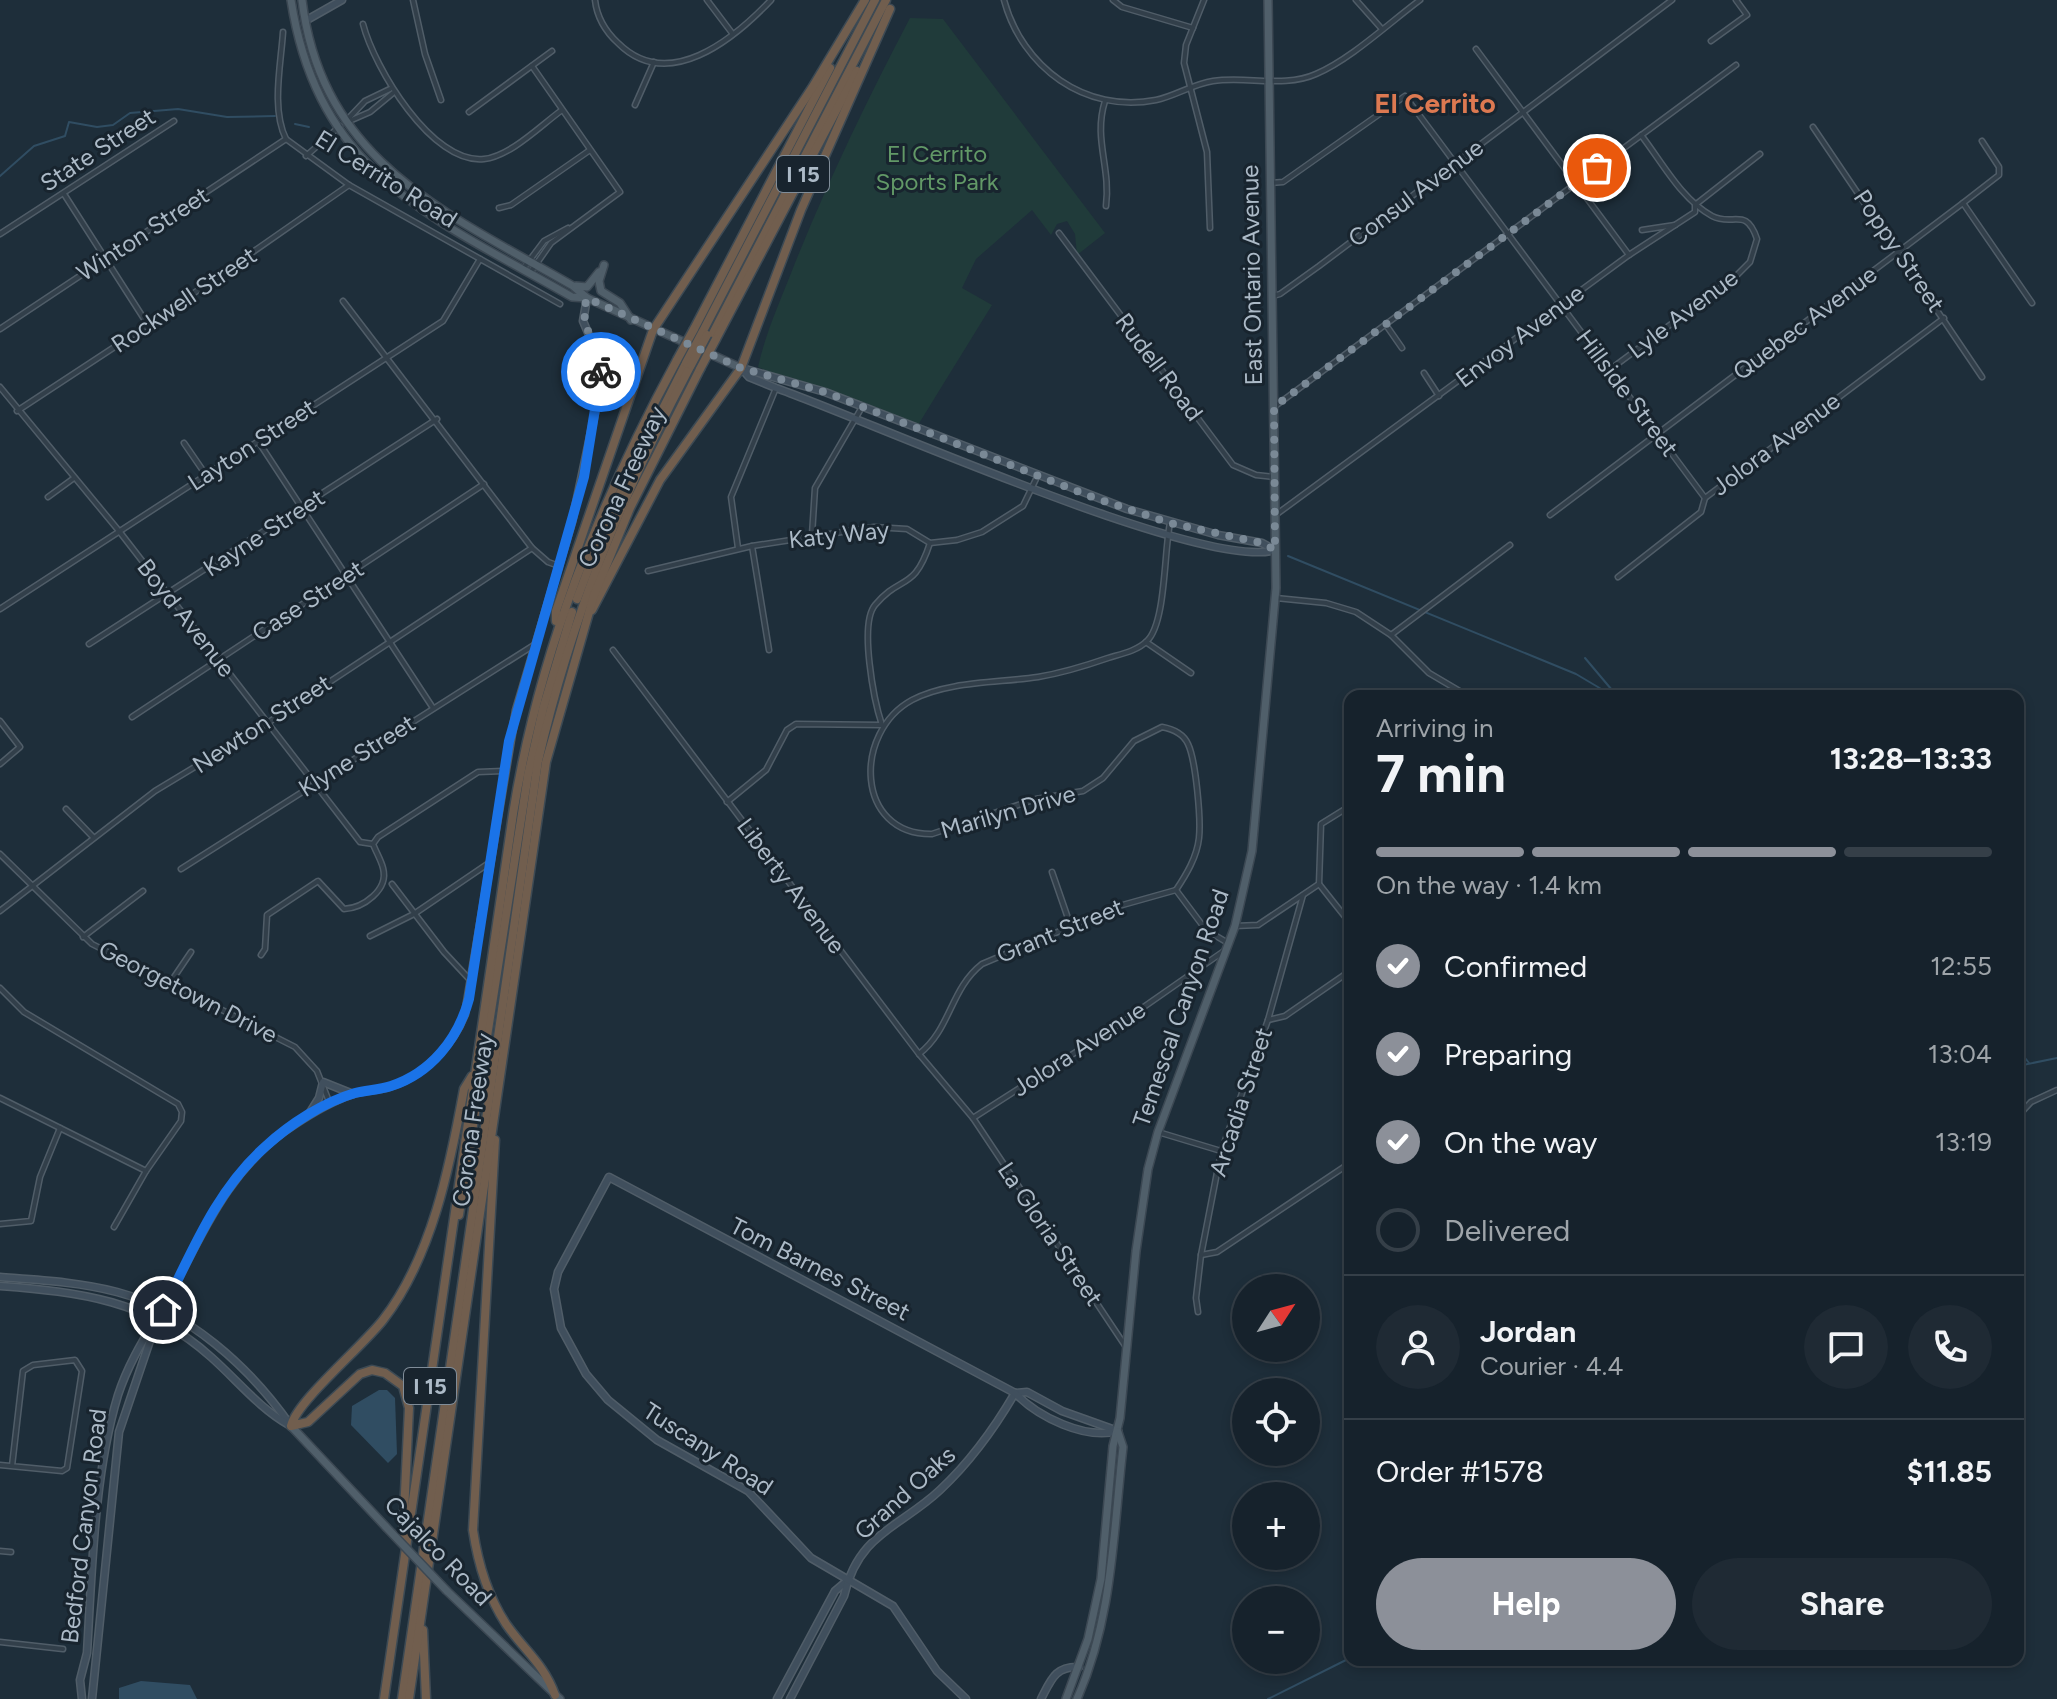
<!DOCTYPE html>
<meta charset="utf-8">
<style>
:root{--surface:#16222c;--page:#1f2a34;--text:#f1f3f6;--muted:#9ea4a9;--line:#353f48;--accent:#8c9099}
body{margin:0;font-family:Figtree,sans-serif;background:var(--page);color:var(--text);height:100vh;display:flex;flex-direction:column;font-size:30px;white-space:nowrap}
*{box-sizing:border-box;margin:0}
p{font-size:26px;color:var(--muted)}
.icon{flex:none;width:44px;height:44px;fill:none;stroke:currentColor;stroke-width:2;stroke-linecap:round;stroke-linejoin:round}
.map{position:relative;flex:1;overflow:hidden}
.details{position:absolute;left:1344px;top:690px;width:680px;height:976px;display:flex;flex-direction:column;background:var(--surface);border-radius:16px;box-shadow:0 4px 12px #0003,0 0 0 2px var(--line)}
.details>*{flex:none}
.needle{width:52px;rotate:54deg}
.fabs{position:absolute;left:1232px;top:1274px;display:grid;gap:16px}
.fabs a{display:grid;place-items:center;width:88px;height:88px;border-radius:50%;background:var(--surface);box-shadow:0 4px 12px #0003,0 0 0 2px var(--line);font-size:40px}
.pin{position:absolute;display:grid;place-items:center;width:68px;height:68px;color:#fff;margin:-34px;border:4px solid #fff;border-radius:50%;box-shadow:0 2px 8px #0007}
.courier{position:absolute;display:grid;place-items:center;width:80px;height:80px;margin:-40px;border:6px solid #1a73e8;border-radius:50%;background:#fff;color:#222;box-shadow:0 2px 10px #0007}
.overview em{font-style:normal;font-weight:700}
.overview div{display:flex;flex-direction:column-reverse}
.overview{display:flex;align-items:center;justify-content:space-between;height:136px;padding:0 32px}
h1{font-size:52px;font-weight:700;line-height:60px}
.bar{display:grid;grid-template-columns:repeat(4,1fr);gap:12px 8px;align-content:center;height:96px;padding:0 32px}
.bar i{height:10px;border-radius:6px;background:var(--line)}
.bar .selected{background:var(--accent)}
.bar p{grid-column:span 4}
.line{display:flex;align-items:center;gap:20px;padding:0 32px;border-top:2px solid var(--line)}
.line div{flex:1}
.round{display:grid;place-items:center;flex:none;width:84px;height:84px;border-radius:42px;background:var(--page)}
ol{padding:0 32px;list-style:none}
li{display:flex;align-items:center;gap:24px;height:88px}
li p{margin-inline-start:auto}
li .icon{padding:8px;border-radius:50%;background:var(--accent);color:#fff;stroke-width:4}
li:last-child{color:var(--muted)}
li i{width:44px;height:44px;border:4px solid var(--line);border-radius:50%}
.primary-button{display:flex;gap:16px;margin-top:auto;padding:16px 32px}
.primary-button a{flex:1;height:92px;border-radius:48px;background:var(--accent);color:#fff;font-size:32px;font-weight:700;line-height:92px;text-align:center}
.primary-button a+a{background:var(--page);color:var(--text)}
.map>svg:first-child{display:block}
</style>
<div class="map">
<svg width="2057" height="1699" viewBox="0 0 2057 1699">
<rect width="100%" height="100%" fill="#1e2e3a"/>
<!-- green -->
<path fill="#203b3a" d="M 910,18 L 943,19 L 1105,233 L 1077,255 L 1075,234 L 1067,221 L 1057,224 L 1051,235 L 1032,210 L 976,259 L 962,288 L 992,305 L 918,425 L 866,403 L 826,396 L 758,367 C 766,331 782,297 795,263 C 829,179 868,98 910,18 Z"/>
<!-- water -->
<g fill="#304d62">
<polygon points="379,1390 387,1390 395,1398 397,1454 388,1463 351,1425 352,1406"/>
<polygon points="141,1681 190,1685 197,1699 119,1699 119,1688"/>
</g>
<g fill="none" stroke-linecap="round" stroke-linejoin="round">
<!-- stream -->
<g stroke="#304d62" stroke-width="2">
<polyline points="295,124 309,127"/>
<polyline points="0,176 34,146 65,136 69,122 97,127 113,125 130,113 178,109 227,117 275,116"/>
<polyline points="1288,556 1576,674 1613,696"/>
<polyline points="1585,658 1617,696"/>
<polyline points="2018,1049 2029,1063"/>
<polyline points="2018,1066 2057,1058"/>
<polyline points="1268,1699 1350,1658"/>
</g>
<!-- street casing -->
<g stroke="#505d68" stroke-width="7">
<g id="street">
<polyline points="413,0 425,54 441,100"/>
<path d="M 595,0 C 597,18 605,31 618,43 C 668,93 733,40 771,0"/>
<polyline points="707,0 732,33"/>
<path d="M 1004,0 C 1022,67 1085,114 1156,100 C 1175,96 1193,84 1213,81 C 1246,76 1285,88 1316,74 C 1351,59 1389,23 1420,0"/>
<polyline points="1113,0 1122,7 1193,28"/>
<polyline points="1204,0 1186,45 1184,63 1207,152 1210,228"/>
<polyline points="1356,0 1381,28"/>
<path d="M 363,24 C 374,67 432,165 484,159 C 511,156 541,125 562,110"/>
<path d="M 283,32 C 281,64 271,109 286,139 L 349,185 L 560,304"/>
<polyline points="1711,41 1747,15 1736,0"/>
<polyline points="1476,49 1629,255"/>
<path d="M 1105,101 C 1093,139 1111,167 1106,206"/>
<polyline points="635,105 654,62"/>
<polyline points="469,112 552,51"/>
<polyline points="347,120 365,101 390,89"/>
<polyline points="347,122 370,112 393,93"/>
<polyline points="1813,127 1982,377"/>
<polyline points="306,156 340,126"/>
<polyline points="1270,183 1283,182 1405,96 1705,498"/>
<polyline points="64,194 148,325"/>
<polyline points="1963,203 1999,175 1999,167 1982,141"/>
<polyline points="499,208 511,205 590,150"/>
<polyline points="1642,230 1675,225"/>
<polyline points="1059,233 1233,465 1256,475 1274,477"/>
<polyline points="0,234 174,121"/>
<polyline points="523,269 544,241 568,228"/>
<polyline points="530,273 551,243 620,192 532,66"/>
<polyline points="1273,296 1280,294 1319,266 1672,0"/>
<polyline points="343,301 532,548 548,562 559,566"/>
<polyline points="1386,325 1402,348"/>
<polyline points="0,329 286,139"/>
<path d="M 1612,368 L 1737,275 L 1750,262 L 1757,239 C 1746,206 1733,227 1712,216 C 1681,199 1662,162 1641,135"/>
<polyline points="1424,373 1439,396"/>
<polyline points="0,387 119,531 360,842 373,844"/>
<polyline points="1274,407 1736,65"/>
<polyline points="17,411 148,325 349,185"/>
<polyline points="258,441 433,708"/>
<polyline points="184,443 206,475"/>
<polyline points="48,497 74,478"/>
<polyline points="1277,514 1629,255 1695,212 1695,205 1760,154"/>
<polyline points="1550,515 1963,203 2032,303"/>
<path d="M 1170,523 C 1164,551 1166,623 1147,641 C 1137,651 1121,654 1108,658 C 1085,666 1062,673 1038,677 C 998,683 948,681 912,700 C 853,732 855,835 932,834 L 1036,799 L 1083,791 L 1103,778 L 1134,741 L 1162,727 C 1173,729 1183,733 1188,744 C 1196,761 1201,819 1199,838 C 1197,857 1186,875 1176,890"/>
<polyline points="812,535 815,488 862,407"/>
<polyline points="752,546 769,650"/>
<polyline points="738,548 731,497 776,388"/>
<polyline points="648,571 752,546 874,527 907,529 930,543 957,540 982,532 1023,506 1037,477"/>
<polyline points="1618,577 1701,512 1705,498 1944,318"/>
<polyline points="1276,598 1326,603 1356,612 1391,635 1429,673 1468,696"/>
<polyline points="0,609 443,321 480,259"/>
<polyline points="1391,635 1510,545"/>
<polyline points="1146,642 1191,673"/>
<polyline points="89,644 437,419"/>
<polyline points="613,650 919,1054 973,1118 1126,1347"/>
<polyline points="132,717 484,484"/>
<polyline points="0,721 20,747 0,764"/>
<path d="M 727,802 L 766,770 L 787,730 L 796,724 L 882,725 C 874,701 859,624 875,605 C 901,574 914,592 930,543"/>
<polyline points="66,809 93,837"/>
<polyline points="0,854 92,944 295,1047 317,1071 330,1104"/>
<polyline points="181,869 534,645"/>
<polyline points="1052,872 1070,924"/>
<polyline points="392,884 444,952 471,981"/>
<polyline points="1319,884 1321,824 1350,806"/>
<polyline points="1319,884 1350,923"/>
<polyline points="1176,890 1206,930 1228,943"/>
<polyline points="0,911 155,791 266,724 532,548"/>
<polyline points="1235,926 1258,925 1319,884"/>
<polyline points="370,936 414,914 489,863"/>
<polyline points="83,937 143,891"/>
<path d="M 261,955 L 265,949 L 267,915 L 318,881 L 344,909 C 363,908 389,890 383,868 C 381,860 376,852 373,844 L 378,837 L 478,772 L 503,771"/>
<polyline points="170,983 191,952"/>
<polyline points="0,988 24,1012 178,1104 182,1112 181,1121 146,1171 114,1227"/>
<polyline points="1268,1020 1285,1016 1350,971"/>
<path d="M 919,1054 C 951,1029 950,989 982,964 L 1119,906 L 1176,890"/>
<polyline points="0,1098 146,1171"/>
<polyline points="2018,1116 2031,1102 2057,1090"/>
<polyline points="973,1118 1115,1027 1224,951"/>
<polyline points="1158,1132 1221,1151"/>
<polyline points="0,1224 31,1221 40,1177 60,1128"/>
<polyline points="1201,1255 1217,1252 1350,1163"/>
<polyline points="1198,1312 1196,1298 1201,1255 1221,1152 1268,1020 1303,895"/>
<polyline points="0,1465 62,1471 67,1468 82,1371 75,1360 33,1365 23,1371 12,1466"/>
<polyline points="0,1551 11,1552"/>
<polyline points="0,1642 63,1649"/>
</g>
</g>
<!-- secondary casing -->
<g stroke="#505d68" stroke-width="9">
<g id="secondary">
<polyline points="305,21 342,0"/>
<path d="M 741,368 L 749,377 L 776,388 C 865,419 1204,572 1275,550"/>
<polyline points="742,368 825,392 1127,509 1218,535 1262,543 1275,550"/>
<polyline points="309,1114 319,1098 323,1082 353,1094"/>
<path d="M 0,1277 C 39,1280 79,1282 117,1292 C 188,1311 250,1367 291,1426"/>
<path d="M 0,1286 C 80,1292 148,1300 211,1357 C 237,1380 259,1408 289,1425"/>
<polyline points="1015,1393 1027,1392 1062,1411 1118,1431"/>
<path d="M 82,1699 L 80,1680 L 87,1653 C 92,1570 94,1474 118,1395 C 133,1349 161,1315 182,1272 C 210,1216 239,1160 294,1125 C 312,1113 332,1101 353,1094 C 364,1090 377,1091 389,1087 C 423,1077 452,1047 465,1014 L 516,710 L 572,522 L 600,389 L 600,361 L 583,321 L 587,298"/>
<polyline points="92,1699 119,1432 157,1320"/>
<polyline points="777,1699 835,1591 848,1580"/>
<path d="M 790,1699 L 844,1596 C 858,1533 901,1527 940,1490 C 971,1461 994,1429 1015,1393"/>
<path d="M 966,1699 L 937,1671 L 893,1606 L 811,1558 L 748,1491 L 657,1440 L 608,1400 L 586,1374 L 561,1328 L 554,1289 L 558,1272 L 609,1177 L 1015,1393 C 1038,1417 1085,1440 1118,1431"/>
<path d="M 1041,1699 C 1051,1680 1055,1666 1079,1667"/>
</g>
</g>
<!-- primary casing -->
<g stroke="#3c4853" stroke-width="10">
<g id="primary">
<path d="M 291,0 C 318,175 434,218 572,297 L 587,298"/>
<path d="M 302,0 C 322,163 447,213 573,286 L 587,298 L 741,368"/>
<polyline points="604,265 599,281 601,291 620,303 631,320"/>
<polyline points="576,286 587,287 599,272"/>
<polyline points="291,1426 386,1527"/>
<polyline points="447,1591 560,1699"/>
<polyline points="1066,1699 1088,1639 1101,1579 1113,1446 1120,1418 1136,1251 1148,1169 1158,1132 1235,926 1252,851 1276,588 1268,0"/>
<path d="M 1077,1699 C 1113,1617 1113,1534 1123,1447 L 1118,1432"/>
</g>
</g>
<!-- highway casing -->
<g stroke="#3d4a54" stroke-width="11">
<g id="highway">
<polyline points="694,329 830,68"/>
<polyline points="702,333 875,0"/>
<polyline points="711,337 886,0"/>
<polyline points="716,339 857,71"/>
<polyline points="577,599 608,517 686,363"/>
<polyline points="592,610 660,480 741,368 801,210 890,9"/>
<polyline points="556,621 556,611 653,330 812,88 865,0"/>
<path d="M 495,1140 L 473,1530 C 478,1564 487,1595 506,1624 C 524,1650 544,1664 555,1695"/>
<polyline points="459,1215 528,775 543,709 572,612"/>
<path d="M 403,1534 L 409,1408 L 403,1386 L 385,1373 L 372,1370 L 360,1374 L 308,1422 L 291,1426 C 297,1401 362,1347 383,1320 C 432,1257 450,1166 464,1089 L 472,1076"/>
<polyline points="423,1630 426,1699"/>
<path d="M 384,1699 L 513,814 C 539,652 599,504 677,360"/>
<path d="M 402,1699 L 538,761 C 572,615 621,497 691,365"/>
<polyline points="409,1699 546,762 594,595 630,508 700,369"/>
</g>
</g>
<!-- street -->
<use href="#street" stroke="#323f4a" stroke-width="4"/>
<!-- secondary -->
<use href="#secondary" stroke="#404f5d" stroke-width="6"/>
<!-- primary -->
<use href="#primary" stroke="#505f6a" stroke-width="7"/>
<!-- highway -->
<use href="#highway" stroke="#715e4e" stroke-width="8"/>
<!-- primary-bridge casing -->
<g stroke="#3c4853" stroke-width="10" stroke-linecap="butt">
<polyline id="primary-bridge" points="386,1527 447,1591"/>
</g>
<!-- highway-bridge casing -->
<g stroke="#3d4a54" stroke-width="11" stroke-linecap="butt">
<g id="highway-bridge">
<polyline points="677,360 694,329"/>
<polyline points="686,363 702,333"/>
<polyline points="691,365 707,335"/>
<polyline points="700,369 716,339"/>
</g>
</g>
<!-- primary-bridge -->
<use href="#primary-bridge" stroke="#505f6a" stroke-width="7"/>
<!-- highway-bridge -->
<use href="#highway-bridge" stroke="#715e4e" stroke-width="8"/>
</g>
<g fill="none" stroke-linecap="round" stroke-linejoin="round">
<!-- done -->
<path stroke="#7a8996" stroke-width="8" stroke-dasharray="0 14.4" d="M 601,372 C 600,344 577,328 587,298 L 741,368 L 825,392 L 1092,497 L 1170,523 L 1262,543 L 1275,550 L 1274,407 L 1597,168"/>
<!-- route -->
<path stroke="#1a73e8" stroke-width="10" d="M 163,1310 C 192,1252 216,1190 266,1146 C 290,1124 324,1102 355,1093 C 367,1090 379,1090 391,1086 C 431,1073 458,1039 469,999 L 509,741 L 584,477 L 601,372"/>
</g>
<g text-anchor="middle" stroke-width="6" stroke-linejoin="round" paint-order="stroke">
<!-- shield labels -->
<g fill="#18242e" stroke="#808d99" stroke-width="2">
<rect x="777" y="156" width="52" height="36" rx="6"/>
<rect x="404" y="1368" width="52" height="36" rx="6"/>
</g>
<g font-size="22" font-weight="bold" fill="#acbac7">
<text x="803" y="182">I 15</text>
<text x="430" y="1394">I 15</text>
</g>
<!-- street labels -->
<g font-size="24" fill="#acbac7" stroke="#18242e">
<text transform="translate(98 150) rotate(-33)" y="8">State Street</text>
<text transform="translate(386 179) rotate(32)" y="8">El Cerrito Road</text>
<text transform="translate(1416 193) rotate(-37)" y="8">Consul Avenue</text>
<text transform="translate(143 234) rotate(-33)" y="8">Winton Street</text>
<text transform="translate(1899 251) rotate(56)" y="8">Poppy Street</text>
<text transform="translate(1252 275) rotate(-91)" y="8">East Ontario Avenue</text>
<text transform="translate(184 300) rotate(-34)" y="8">Rockwell Street</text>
<text transform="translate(1683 314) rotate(-37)" y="8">Lyle Avenue</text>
<text transform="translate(1805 323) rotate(-37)" y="8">Quebec Avenue</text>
<text transform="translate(1520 336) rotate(-37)" y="8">Envoy Avenue</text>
<text transform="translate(1159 367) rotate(53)" y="8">Rudell Road</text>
<text transform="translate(1627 393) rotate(53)" y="8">Hillside Street</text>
<text transform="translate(1776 444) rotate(-37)" y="8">Jolora Avenue</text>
<text transform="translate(252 445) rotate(-33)" y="8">Layton Street</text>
<text transform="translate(622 487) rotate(-65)" y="8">Corona Freeway</text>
<text transform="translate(264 533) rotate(-33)" y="8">Kayne Street</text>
<text transform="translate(839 535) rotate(-6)" y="8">Katy Way</text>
<text transform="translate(308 601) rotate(-33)" y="8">Case Street</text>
<text transform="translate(186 618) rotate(52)" y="8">Boyd Avenue</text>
<text transform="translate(262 724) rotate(-33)" y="8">Newton Street</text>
<text transform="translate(357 756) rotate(-32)" y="8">Klyne Street</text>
<text transform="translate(1008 812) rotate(-16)" y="8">Marilyn Drive</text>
<text transform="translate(791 886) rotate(53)" y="8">Liberty Avenue</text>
<text transform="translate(1060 931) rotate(-22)" y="8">Grant Street</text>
<text transform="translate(188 992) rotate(27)" y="8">Georgetown Drive</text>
<text transform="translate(1181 1008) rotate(-71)" y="8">Temescal Canyon Road</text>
<text transform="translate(1079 1049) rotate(-33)" y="8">Jolora Avenue</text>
<text transform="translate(1241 1102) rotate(-72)" y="8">Arcadia Street</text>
<text transform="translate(473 1120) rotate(-82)" y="8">Corona Freeway</text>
<text transform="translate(1050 1234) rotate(56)" y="8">La Gloria Street</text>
<text transform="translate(820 1269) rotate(27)" y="8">Tom Barnes Street</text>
<text transform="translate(708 1449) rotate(33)" y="8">Tuscany Road</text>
<text transform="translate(905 1493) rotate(-42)" y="8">Grand Oaks</text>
<text transform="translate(84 1526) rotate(-83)" y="8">Bedford Canyon Road</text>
<text transform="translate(438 1551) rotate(46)" y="8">Cajalco Road</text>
</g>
<!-- park labels -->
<g font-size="24" fill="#629967" stroke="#18242e">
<text x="937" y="162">El Cerrito<tspan x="937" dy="28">Sports Park</tspan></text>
</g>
<!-- quarter labels -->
<g font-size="28" font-weight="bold" fill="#dd7951" stroke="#18242e">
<text x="1435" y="113">El Cerrito</text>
</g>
</g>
</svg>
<div class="fabs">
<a><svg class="needle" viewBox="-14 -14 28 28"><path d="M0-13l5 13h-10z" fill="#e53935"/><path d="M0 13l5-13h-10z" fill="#9ea4a9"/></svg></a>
<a><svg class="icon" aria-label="locate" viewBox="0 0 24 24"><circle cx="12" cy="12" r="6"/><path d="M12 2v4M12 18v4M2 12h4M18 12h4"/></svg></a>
<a>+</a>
<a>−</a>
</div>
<div class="pin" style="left:1597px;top:168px;background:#ea580c"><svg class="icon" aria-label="bag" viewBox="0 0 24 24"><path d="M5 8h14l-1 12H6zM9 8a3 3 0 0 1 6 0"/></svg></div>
<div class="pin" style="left:163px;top:1310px;background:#1f2937"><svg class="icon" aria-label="home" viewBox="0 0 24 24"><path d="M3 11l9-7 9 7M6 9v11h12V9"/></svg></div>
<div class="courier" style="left:601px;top:372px"><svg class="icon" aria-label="bike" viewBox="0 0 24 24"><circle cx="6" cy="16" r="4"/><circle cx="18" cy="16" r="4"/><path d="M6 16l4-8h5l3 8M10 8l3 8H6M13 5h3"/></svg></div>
<section class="details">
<div class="overview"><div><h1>7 min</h1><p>Arriving in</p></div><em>13:28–13:33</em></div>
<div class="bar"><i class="selected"></i><i class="selected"></i><i class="selected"></i><i></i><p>On the way · 1.4 km</p></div>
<ol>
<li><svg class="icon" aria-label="check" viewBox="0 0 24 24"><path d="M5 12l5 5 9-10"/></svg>Confirmed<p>12:55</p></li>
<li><svg class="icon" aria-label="check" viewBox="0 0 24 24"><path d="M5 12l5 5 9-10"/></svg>Preparing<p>13:04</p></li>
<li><svg class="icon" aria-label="check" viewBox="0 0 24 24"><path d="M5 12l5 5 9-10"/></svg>On the way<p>13:19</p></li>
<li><i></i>Delivered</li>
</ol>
<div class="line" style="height:144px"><a class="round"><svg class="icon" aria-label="person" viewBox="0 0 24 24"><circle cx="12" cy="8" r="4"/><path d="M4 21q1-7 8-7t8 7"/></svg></a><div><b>Jordan</b><p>Courier · 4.4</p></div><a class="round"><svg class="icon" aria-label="chat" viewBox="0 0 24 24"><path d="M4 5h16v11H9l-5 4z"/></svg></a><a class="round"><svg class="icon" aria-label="phone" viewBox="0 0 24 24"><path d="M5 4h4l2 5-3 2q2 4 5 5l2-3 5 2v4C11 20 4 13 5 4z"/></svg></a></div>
<div class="line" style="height:104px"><div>Order #1578</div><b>$11.85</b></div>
<div class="primary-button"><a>Help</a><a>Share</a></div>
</section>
</div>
